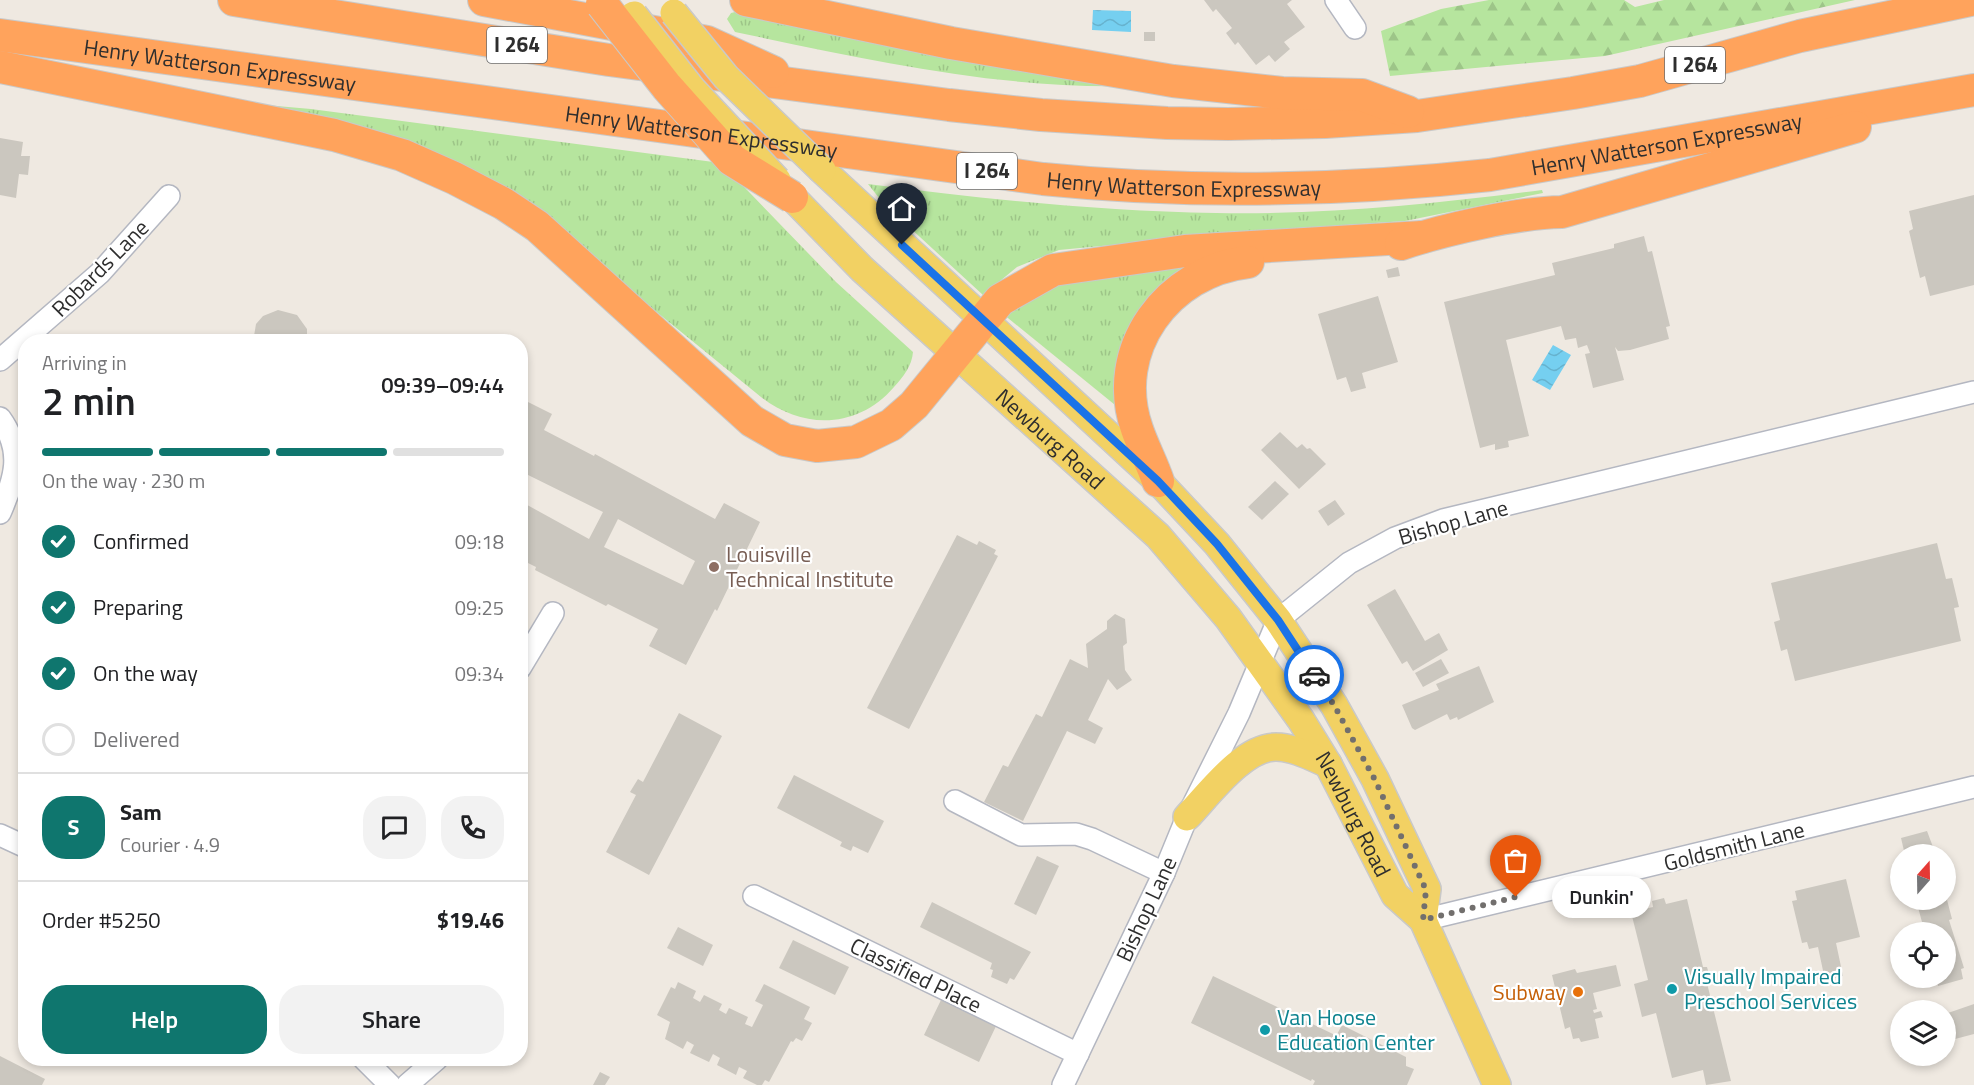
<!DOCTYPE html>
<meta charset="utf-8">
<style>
:root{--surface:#fff;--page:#f2f2f2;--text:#202124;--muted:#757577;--line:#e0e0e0;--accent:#0f766e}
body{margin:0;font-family:"Titillium Web",sans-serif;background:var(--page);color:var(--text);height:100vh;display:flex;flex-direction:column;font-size:22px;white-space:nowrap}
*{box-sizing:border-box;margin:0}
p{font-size:20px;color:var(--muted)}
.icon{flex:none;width:33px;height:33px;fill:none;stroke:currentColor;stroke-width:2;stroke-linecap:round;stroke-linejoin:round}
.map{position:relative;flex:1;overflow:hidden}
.drawer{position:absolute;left:18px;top:334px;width:510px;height:732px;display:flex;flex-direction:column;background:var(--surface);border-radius:24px;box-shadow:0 3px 9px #0003}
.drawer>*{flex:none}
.needle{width:39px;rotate:20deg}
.buttons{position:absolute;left:1890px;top:844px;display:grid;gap:12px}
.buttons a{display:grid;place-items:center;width:66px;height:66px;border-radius:50%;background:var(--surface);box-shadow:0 3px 9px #0003;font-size:30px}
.pin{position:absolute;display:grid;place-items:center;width:51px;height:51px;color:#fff;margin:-62px -26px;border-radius:50% 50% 50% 0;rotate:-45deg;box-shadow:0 0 6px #0007}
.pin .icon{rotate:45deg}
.courier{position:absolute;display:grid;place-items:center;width:60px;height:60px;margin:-30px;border:4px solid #1a73e8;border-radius:50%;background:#fff;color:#222;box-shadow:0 2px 8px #0007}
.bubble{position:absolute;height:42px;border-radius:21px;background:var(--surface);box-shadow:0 3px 9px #0003;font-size:20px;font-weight:600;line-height:42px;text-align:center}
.overview em{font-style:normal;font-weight:600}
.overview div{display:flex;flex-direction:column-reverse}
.overview{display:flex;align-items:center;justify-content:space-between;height:102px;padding:0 24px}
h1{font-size:39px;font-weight:600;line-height:45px}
.bar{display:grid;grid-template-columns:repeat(4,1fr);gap:9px 6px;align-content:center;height:72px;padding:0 24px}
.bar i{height:8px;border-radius:4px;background:var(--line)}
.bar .on{background:var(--accent)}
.bar p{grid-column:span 4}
.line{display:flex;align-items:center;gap:15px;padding:0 24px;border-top:2px solid var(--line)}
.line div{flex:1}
.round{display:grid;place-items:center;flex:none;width:63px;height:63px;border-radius:24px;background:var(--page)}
ol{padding:0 24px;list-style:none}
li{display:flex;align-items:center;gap:18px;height:66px}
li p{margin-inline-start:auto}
li .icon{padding:6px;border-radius:50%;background:var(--accent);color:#fff;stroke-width:4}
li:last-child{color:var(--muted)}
li i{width:33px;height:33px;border:3px solid var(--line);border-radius:50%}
.button{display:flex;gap:12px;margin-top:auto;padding:12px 24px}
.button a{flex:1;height:69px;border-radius:24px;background:var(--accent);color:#fff;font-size:24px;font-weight:600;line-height:69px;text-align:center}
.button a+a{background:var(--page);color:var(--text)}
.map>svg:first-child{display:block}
</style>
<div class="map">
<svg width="1974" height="1085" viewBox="0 0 1974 1085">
<defs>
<pattern id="grass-tufts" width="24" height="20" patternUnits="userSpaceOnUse" patternTransform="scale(1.5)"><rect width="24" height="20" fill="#b6e59e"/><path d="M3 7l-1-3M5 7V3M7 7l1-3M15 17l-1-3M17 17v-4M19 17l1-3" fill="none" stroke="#9dc588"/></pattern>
<pattern id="forest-firs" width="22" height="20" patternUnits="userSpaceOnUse" patternTransform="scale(1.5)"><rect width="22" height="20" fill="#b6e59e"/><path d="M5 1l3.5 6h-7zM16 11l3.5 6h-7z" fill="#9dc588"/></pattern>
<pattern id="water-waves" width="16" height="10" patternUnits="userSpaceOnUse" patternTransform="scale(1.5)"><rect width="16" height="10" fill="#75cff0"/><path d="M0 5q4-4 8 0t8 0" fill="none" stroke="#66b2ce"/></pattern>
</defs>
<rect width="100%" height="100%" fill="#efe9e1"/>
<!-- grass -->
<g fill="url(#grass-tufts)">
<path d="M 739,11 L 1129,86 C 996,89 865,59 735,32 L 727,19 L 731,13 Z"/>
<path d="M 231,102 L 311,109 L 721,163 L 836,282 L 913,352 C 912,366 903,377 894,387 C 858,429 803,430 761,397 L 556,230 Z"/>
<path d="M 868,184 C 984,199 1099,211 1216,213 C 1325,215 1434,204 1542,190 L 1543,193 L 1405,221 L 1260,231 L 1059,250 L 1017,267 L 983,295 L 883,203 Z"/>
<polygon points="1187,264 1186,271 1120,409 1003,314 1041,285"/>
</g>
<!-- forest -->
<polygon fill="url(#forest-firs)" points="1489,0 1624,0 1635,7 1664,0 1855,0 1605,56 1390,76 1381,31 1441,9"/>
<!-- water -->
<g fill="url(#water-waves)">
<polygon points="1093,10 1131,11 1131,32 1092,30"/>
<polygon points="1553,345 1571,355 1550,390 1532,380"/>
</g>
<!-- building -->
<g fill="#cbc7bf" fill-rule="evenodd">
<polygon points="1204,0 1292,0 1287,4 1305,27 1284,42 1290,49 1275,62 1269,55 1256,65 1238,42 1235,45 1226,33 1232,28 1216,9 1213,12"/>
<rect x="1144" y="32" width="11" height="9"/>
<polygon points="0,138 23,142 21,156 30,156 28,175 19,174 16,198 0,195"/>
<polygon points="1974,195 1974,285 1930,296 1925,276 1920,278 1909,231 1913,229 1909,211"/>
<polygon points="1644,236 1648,252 1652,251 1670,326 1666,327 1669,339 1630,350 1618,351 1615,347 1624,380 1593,388 1585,354 1590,353 1587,345 1578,348 1576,338 1565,340 1561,326 1506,340 1529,436 1508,441 1509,447 1495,450 1495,444 1480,448 1444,302 1555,275 1552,263 1614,248 1614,244"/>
<polygon points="1398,267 1400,276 1388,278 1386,270"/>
<polygon points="1378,296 1398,362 1362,373 1366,388 1351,392 1346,377 1337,380 1318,314"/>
<polygon points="278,310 297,315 307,329 307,336 323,342 253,342 256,324 263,316"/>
<path d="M 520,398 L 552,414 L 544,430 L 594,456 L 595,454 L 715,519 L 724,503 L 760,522 L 717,611 L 715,609 L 686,665 L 649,646 L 658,629 L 608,604 L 606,606 L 535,570 L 536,567 L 520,559 L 520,501 L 589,539 L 603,512 L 524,473 L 520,480 ZM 618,519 L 695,561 L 683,585 L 604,547 Z"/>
<polygon points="1280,432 1297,448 1302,444 1307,449 1310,448 1326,464 1299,489 1261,450"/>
<polygon points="1275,481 1289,494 1262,520 1248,507"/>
<polygon points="1335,500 1345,514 1328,526 1318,511"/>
<polygon points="957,535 977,545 979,541 996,550 994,554 998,556 909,729 867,708"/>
<polygon points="1937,543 1946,579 1952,578 1959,607 1954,608 1961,641 1795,681 1787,649 1781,651 1774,622 1780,620 1771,583"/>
<polygon points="1395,589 1425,641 1439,633 1448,650 1413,671 1407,661 1402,664 1367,605"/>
<polygon points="1115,614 1125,619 1127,643 1123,646 1125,670 1132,680 1117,690 1108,679 1088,720 1103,728 1095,744 1067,731 1023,821 984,802 1003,765 1008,767 1036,714 1042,717 1070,659 1088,668 1086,644 1107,629 1107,621"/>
<polygon points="1441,659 1449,673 1423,687 1415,673"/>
<polygon points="1479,666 1494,702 1458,720 1457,717 1450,720 1447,714 1415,730 1412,728 1402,705 1439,690 1436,684"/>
<polygon points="679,713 722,736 649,875 606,852 636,795 630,792 638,779 643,782"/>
<polygon points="794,775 884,821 868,853 853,846 851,851 840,846 842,842 777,808"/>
<polygon points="1927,831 1936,855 1905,855 1901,838"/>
<polygon points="1037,856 1059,866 1036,915 1014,904"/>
<polygon points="1846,879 1860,937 1836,943 1843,976 1825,980 1818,947 1809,949 1807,942 1802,943 1792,901 1797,900 1795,891"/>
<polygon points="1946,896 1952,919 1949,920 1964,968 1961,969 1963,979 1938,986 1936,978 1946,978 1946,933 1925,933 1916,900 1946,900"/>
<polygon points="1664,898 1666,904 1687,899 1703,967 1707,967 1710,978 1706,979 1731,1081 1706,1085 1703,1070 1672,1078 1656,1013 1642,1017 1634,984 1648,980 1631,912 1653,907 1652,901"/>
<polygon points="932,902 1031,952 1014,980 1010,978 1007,984 991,977 993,970 990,969 992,963 920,927"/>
<polygon points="678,927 713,945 703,966 667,948"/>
<polygon points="793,940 849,967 835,995 779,968"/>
<polygon points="1616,965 1621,986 1593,993 1597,1009 1593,1010 1594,1013 1601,1011 1603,1017 1595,1019 1599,1038 1581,1042 1579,1038 1573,1039 1570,1027 1565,1029 1552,975 1575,969 1577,973"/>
<polygon points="1213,976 1333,1034 1335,1038 1342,1025 1406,1057 1406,1066 1414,1069 1407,1085 1313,1085 1315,1081 1312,1079 1311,1081 1191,1023"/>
<polygon points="678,982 696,991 693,998 700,1002 704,995 722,1004 719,1010 726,1014 729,1008 748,1017 745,1024 752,1027 763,1005 755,1001 764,984 810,1007 804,1019 812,1023 802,1041 796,1038 793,1042 791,1041 769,1082 765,1080 762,1085 757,1085 743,1078 747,1071 739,1067 736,1075 717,1065 720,1058 713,1054 709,1062 690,1053 694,1045 687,1041 683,1049 665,1039 670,1022 657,1015 671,987 675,989"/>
<polygon points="941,1000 987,1022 988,1020 997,1024 979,1062 924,1035"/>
<polygon points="1974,1004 1974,1034 1955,1039 1948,1013"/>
<polygon points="0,1056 45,1079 42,1085 0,1085"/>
<polygon points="600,1072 610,1077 605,1085 593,1085"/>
</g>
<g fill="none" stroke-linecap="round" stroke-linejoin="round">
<!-- minor casing -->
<g stroke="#b4b7c1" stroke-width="24">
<g id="minor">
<polyline points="1336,0 1355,28"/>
<polyline points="0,360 100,273 169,196"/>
<path d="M 0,418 C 24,451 15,479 0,513"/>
<polyline points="520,668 553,613"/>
<polyline points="955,801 1021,835 1076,834 1092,839 1164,873"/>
<polyline points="0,835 26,847"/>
<polyline points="754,896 1078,1054"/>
<polyline points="1423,920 1974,787"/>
<polyline points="364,1059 390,1085"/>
<polyline points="407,1085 437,1059"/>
<polyline points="1063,1085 1164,873 1187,817 1239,713 1278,620 1349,563 1395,538 1443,520 1974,392"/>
</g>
</g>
<!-- major casing -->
<g stroke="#c9c9c9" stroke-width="30">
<g id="major">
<polyline points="822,170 1158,481 1217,544 1278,620 1334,705 1375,779 1427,889 1423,920"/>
<path id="s1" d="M 792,197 L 862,269 L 1158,536 L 1228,618 L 1301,720 L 1328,764 L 1395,895 L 1423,920 L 1497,1085"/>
<path d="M 1187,817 C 1209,794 1243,747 1276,747 C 1293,747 1312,757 1328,764"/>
</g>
</g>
<!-- highway casing -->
<g stroke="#c9c9c9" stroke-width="34">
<g id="highway">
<polyline points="234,0 609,60 949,105 1041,115 1167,123 1228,124 1325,122 1417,116 1573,93 1640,81 1800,36 1970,0"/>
<polyline points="484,0 707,42 773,72"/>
<polyline points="746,0 951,43 1173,81 1282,93 1362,95 1408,112"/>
<path id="s2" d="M 0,35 L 1043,179 C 1191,194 1342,191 1490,175 L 1974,90"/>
<polyline points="0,67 334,135 402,155 454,178 504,204 537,226 752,421 785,440 817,446 856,442 891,425 914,405 1000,300 1053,270 1185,251 1422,237"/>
<path d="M 1401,244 C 1446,229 1516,213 1562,212 L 1855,127"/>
<path d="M 1158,481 C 1152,463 1143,447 1137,429 C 1109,349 1168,271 1248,262"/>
</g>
</g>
<!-- minor -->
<use href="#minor" stroke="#fff" stroke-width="21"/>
<!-- major -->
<use href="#major" stroke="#f2d163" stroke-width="27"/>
<!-- highway -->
<use href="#highway" stroke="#ffa35c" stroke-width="32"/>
<!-- major-bridge casing -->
<g stroke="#c9c9c9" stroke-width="30" stroke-linecap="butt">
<g id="major-bridge">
<polyline points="674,13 726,77 822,170"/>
<polyline points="634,15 692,89 777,180"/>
</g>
</g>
<!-- highway-bridge casing -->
<g stroke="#c9c9c9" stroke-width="34" stroke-linecap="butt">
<polyline id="highway-bridge" points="602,4 667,87 732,160 792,197"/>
</g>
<!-- major-bridge -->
<use href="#major-bridge" stroke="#f2d163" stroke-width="27"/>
<!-- highway-bridge -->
<use href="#highway-bridge" stroke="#ffa35c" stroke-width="32"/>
</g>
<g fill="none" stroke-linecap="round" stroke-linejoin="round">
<!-- done -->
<polyline stroke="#726f6d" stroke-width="6" stroke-dasharray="0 10.8" points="1314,675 1334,705 1375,780 1426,890 1423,920 1516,897"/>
<!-- route -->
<polyline stroke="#1a73e8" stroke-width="8" points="902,245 1158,481 1217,544 1278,620 1314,675"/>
</g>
<!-- markers -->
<circle fill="#8d6e63" stroke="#fff" stroke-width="2" cx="714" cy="567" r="6"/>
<g fill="#0f9aa8" stroke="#fff" stroke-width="2">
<circle cx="1672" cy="989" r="6"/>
<circle cx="1265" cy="1030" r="6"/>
</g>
<circle fill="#e8710a" stroke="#fff" stroke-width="2" cx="1578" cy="992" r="6"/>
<g text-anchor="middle" stroke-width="4.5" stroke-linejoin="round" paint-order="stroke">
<!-- shield labels -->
<g fill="#fff" stroke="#6d6d6d" stroke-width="1.5">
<rect x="487" y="27" width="60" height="36" rx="4.5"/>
<rect x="1665" y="47" width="60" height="36" rx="4.5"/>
<rect x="957" y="153" width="60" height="36" rx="4.5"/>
</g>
<g font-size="21" font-weight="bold" fill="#2e2e2e">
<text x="517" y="52">I 264</text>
<text x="1695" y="72">I 264</text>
<text x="987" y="178">I 264</text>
</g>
<!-- street labels -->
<g font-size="22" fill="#2e2e2e" stroke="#fff">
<text dy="8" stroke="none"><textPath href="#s2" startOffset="222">Henry Watterson Expressway</textPath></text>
<text dy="8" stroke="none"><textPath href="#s2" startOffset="708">Henry Watterson Expressway</textPath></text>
<text dy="8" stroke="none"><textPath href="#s2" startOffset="1680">Henry Watterson Expressway</textPath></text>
<text dy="8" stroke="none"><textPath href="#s2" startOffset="1194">Henry Watterson Expressway</textPath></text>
<text transform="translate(100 268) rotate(-45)" y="8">Robards Lane</text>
<text dy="8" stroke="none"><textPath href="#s1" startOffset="354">Newburg Road</textPath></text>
<text transform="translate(1453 522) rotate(-16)" y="8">Bishop Lane</text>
<text dy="8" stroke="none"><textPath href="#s1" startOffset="840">Newburg Road</textPath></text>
<text transform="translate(1734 846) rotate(-14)" y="8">Goldsmith Lane</text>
<text transform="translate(1146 909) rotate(-65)" y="8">Bishop Lane</text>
<text transform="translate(916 975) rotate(26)" y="8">Classified Place</text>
</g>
<!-- education labels -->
<g font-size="22" fill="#785e54" stroke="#fff" text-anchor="start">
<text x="726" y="562">Louisville<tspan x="726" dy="25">Technical Institute</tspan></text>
</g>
<!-- culture labels -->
<g font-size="22" fill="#0d838f" stroke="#fff" text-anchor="start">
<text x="1684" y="984">Visually Impaired<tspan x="1684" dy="25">Preschool Services</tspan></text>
<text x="1277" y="1025">Van Hoose<tspan x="1277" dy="25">Education Center</tspan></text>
</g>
<!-- food labels -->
<g font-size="22" fill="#c56008" stroke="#fff" text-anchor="end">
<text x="1566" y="1000">Subway</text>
</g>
</g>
</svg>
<div class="buttons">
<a><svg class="needle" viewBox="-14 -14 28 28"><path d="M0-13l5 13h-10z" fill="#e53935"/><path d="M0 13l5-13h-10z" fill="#757577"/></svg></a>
<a><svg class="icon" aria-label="locate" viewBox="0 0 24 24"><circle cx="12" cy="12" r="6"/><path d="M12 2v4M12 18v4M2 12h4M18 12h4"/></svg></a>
<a><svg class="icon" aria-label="layers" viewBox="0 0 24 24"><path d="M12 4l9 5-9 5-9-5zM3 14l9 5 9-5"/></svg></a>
</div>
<div class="pin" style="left:1516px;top:897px;background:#ea580c"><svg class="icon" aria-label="bag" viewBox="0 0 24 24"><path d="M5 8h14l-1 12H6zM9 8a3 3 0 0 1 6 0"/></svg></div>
<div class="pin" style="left:902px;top:245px;background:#1f2937"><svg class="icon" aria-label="home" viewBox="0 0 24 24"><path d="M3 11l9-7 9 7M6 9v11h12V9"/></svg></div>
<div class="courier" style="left:1314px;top:675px"><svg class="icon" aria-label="car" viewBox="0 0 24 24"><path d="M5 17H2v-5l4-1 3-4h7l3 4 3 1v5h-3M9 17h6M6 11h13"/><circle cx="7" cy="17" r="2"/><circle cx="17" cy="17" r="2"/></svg></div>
<div class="bubble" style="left:1552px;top:876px;width:99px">Dunkin'</div>
<section class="drawer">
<div class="overview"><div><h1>2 min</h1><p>Arriving in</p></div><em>09:39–09:44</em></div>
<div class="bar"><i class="on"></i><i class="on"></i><i class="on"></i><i></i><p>On the way · 230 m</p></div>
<ol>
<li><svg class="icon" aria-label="check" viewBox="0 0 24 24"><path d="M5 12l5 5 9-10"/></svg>Confirmed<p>09:18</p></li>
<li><svg class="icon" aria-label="check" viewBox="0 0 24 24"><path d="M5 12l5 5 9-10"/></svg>Preparing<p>09:25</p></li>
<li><svg class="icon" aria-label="check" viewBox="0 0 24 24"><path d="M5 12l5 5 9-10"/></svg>On the way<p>09:34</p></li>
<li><i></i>Delivered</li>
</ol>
<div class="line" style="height:108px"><b class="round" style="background:var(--accent);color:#fff">S</b><div><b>Sam</b><p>Courier · 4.9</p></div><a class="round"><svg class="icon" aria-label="chat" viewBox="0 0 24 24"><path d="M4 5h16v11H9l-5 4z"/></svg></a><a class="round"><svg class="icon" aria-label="phone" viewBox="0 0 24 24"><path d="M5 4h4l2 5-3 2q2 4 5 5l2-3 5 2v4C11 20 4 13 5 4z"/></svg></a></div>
<div class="line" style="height:78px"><div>Order #5250</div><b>$19.46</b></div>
<div class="button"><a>Help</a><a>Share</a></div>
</section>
</div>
